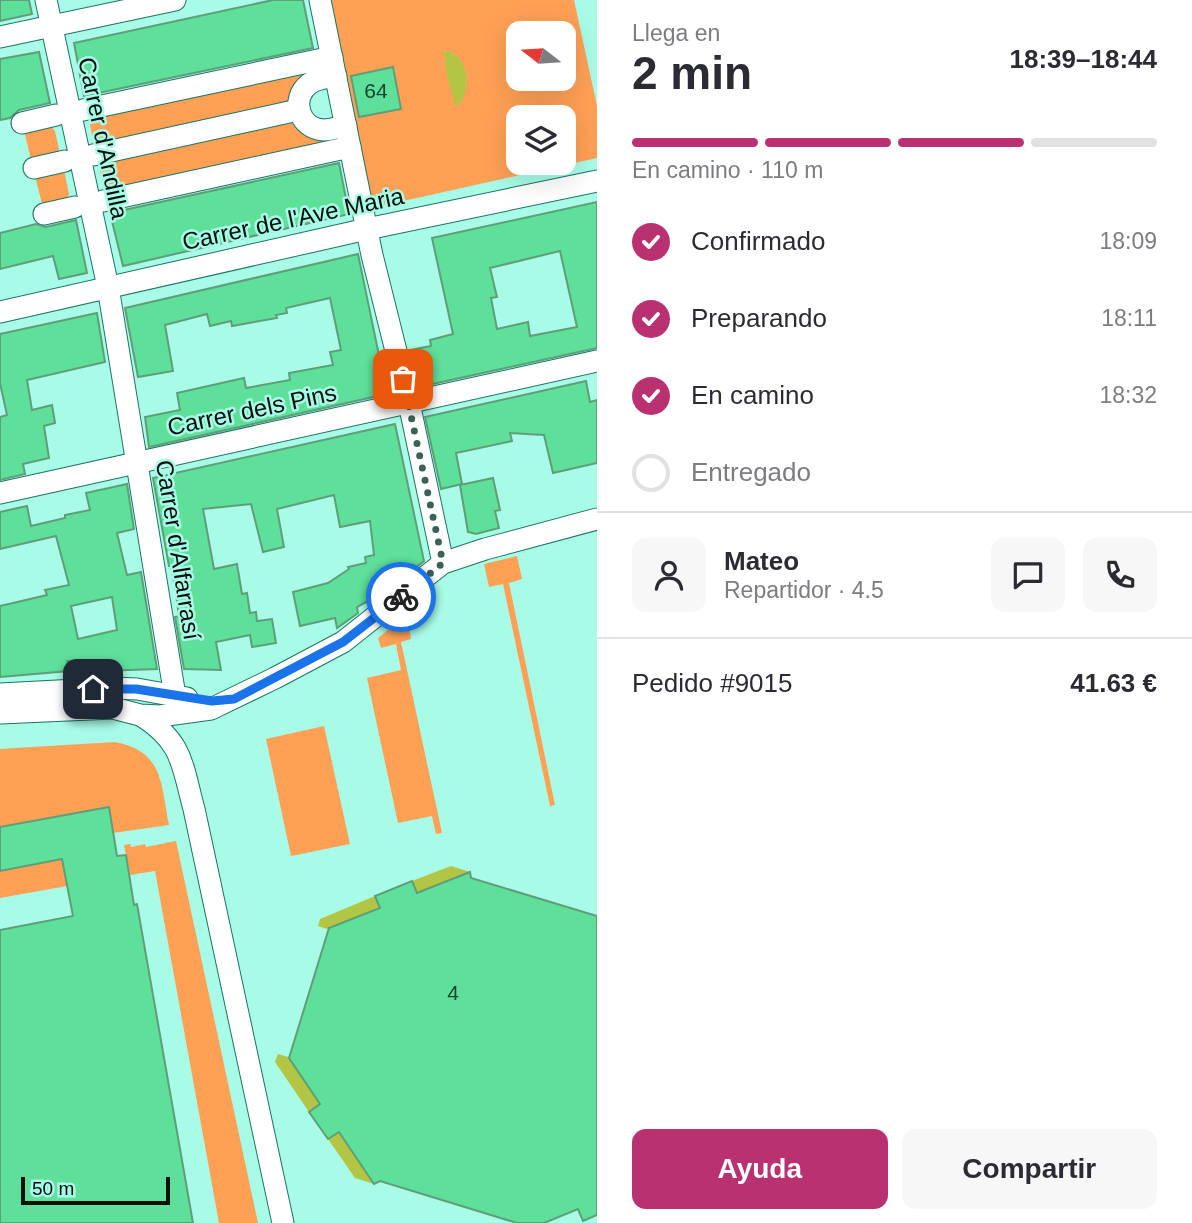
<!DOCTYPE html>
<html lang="es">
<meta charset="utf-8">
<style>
:root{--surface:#fff;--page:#f7f7f7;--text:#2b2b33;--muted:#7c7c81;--line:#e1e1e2;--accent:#b93170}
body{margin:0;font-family:Helvetica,sans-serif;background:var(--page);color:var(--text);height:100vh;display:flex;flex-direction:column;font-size:26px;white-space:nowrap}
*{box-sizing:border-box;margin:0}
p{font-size:23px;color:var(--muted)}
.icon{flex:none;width:38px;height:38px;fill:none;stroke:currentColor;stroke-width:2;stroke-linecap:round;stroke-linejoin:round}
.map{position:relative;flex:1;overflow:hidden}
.sheet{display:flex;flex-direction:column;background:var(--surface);width:595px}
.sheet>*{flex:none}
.needle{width:46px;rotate:287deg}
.buttons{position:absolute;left:506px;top:21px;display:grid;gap:14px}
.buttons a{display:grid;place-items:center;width:70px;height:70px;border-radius:14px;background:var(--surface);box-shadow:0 7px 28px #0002;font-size:35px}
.scale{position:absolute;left:21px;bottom:18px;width:149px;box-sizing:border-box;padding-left:7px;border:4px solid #00100b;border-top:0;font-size:19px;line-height:24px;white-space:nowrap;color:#00100b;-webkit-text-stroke:5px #a8fbe6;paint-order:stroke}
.pin{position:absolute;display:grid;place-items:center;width:60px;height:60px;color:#fff;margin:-30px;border-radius:14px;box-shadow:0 4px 10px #0006}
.courier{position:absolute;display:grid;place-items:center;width:70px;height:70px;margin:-35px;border:5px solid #1a73e8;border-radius:50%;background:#fff;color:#222;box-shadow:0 2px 9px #0007}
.headline em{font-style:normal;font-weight:600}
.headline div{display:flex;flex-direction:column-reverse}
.headline{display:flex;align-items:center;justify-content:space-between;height:119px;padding:0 35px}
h1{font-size:46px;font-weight:600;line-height:52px}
.bar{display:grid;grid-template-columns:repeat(4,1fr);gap:10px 7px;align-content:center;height:84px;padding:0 35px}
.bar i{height:9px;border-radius:5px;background:var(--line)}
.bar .on{background:var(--accent)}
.bar p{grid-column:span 4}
.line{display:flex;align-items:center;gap:18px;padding:0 35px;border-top:2px solid var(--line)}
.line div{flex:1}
.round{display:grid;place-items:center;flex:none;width:74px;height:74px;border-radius:14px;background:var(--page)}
ol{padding:0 35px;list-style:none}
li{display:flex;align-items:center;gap:21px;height:77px}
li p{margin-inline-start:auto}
li .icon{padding:7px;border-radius:50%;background:var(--accent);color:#fff;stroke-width:4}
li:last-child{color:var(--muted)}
li i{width:38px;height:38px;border:4px solid var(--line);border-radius:50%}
.button{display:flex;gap:14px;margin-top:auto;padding:14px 35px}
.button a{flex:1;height:80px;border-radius:14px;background:var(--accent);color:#fff;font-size:28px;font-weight:600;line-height:80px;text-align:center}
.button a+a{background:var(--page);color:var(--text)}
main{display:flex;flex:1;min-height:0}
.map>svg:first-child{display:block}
</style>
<main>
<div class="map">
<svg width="597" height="1223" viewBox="0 0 597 1223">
<rect width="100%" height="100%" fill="#a8fbe6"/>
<!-- green -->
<g fill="#ffa055" fill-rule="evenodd">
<path d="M 326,0 L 574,0 L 597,106 L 597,158 L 372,208 ZM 518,33 L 564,33 L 564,79 L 518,79 ZM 518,117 L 564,117 L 564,163 L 518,163 Z"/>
<polygon points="304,70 309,74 292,103 94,147 90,125 94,117"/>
<polygon points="295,119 323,139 323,142 108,190 103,183 98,163"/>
<polygon points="51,126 55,131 60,154 31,160 24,130"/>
<polygon points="64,170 69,194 67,200 43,208 35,176"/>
<polygon points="517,556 522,579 509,583 555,805 550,806 503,584 489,587 484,564"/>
<polygon points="407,615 411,639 401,642 442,833 436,834 432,816 398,823 367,678 401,670 396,644 381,648 378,638"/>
<polygon points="324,726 350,844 291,856 266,739"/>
<path d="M 115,742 C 164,751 161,785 169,825 L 113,833 L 108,807 L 0,827 L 0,749 Z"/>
<polygon points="176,841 258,1223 219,1223 155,871 130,875 124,845 130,844 131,847 145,844 146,847"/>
<polygon points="62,859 67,886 0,898 0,871"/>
</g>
<!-- water -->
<g fill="#b3c545">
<path d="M 444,50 C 469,54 474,92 456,107 L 446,71 Z"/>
<polygon points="451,866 470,872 417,893 412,881"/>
<polygon points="375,896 380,908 327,929 318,926 320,919"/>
<polygon points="278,1054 288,1057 320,1104 309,1112 275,1062"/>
<polygon points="339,1132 374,1184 355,1178 328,1139"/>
</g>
<!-- building -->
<g fill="#5edf9a" stroke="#609e79" stroke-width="2" fill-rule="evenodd">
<polygon points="0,0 29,0 32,14 0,21"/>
<polygon points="273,0 303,0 313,48 84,96 74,43"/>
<polygon points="39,52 50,103 19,110 10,118 0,120 0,59"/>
<polygon points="393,67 401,109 359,117 351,76"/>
<polygon points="339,163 349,214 123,266 110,213"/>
<path d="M 597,202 L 597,348 L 419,387 L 410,350 L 431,346 L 430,340 L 453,334 L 432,238 ZM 560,251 L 577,327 L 530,336 L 528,322 L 497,329 L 491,298 L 497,297 L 490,268 Z"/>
<polygon points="76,220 87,273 59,279 53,256 0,269 0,233 36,224 46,227"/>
<polygon points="358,254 387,394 149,447 145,417 180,410 177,393 244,378 246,388 290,380 289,373 333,365 330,352 341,350 330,298 286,308 287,313 276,315 277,318 232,326 231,321 210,326 207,314 165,325 173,371 138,377 125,308"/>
<polygon points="97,313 105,362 27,380 32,410 52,405 55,423 44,426 49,458 23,464 25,474 0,480 0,417 7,415 0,383 0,334"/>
<polygon points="586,381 590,402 597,400 597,463 553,473 544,435 510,433 512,441 456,453 462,484 441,489 425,417"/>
<polygon points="395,424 424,561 386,591 357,607 358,613 337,628 335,618 300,626 293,592 328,583 349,569 348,567 366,563 365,557 374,555 370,521 340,527 334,495 277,509 284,547 263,552 251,504 203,509 214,569 237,564 242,594 247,593 250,613 256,612 257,621 272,619 276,643 252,647 250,635 216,642 221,670 184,669 175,617 179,616 175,587 171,566 169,566 153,478"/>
<polygon points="493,478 500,510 495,511 499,528 476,534 468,532 460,485"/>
<path d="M 127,484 L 134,529 L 117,533 L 127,575 L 141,572 L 157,669 L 101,671 L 100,660 L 67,661 L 69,671 L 0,677 L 0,606 L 47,595 L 45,590 L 69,585 L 56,536 L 0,549 L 0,512 L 27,506 L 31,526 L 65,518 L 65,515 L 90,510 L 86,493 ZM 112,597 L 117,630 L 78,639 L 71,606 Z"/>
<polygon points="109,807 117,856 126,855 134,905 137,904 193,1223 0,1223 0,930 73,916 62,859 0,871 0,827"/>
<polygon points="470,872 471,878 597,916 597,1215 583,1221 578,1209 544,1223 517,1223 380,1181 374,1184 339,1132 328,1139 309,1112 320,1104 289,1058 329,928 380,908 375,896 412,881 417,893"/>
</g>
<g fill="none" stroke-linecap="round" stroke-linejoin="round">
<!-- minor casing -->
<g stroke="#1a7463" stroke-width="23">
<g id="minor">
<polyline points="46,0 108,287 175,696"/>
<polyline points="320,0 372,255 409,403 443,563"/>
<polyline points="0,37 175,0"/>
<path d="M 336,76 C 326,78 317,78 309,84 C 290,99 299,129 324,130 C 331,130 339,127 346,126"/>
<polyline points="83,110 332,57"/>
<polyline points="22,123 56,115"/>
<polyline points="93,155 298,110"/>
<polyline points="34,168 65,161"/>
<polyline points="103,201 350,147"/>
<polyline points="44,214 75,207"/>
<polyline points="0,312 367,229 597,181"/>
<polyline points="0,493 597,361"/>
<polyline points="0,694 114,688 137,689 187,698"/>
<polyline points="0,713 113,708 140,715 160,716 211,709 275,678 343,642 443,563 485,549 597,519"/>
<path d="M 142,716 C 183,742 182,765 194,809 L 283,1223"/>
</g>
</g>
<!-- minor -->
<use href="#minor" stroke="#fff" stroke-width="21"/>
</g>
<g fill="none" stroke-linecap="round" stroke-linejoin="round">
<!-- done -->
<polyline stroke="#3b6258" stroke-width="7" stroke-dasharray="0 12.6" points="401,597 443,563 403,379"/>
<!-- route -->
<polyline stroke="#1a73e8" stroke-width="9" points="93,689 136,689 212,701 234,699 343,642 401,597"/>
</g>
<g text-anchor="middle" stroke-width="5" stroke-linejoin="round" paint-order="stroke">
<!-- number labels -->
<g font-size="21" fill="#18442f">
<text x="376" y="98">64</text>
<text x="453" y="1000">4</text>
</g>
<!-- street labels -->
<g font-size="24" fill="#00100b" stroke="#a8fbe6">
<text transform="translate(103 138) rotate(78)" y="8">Carrer d'Andilla</text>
<text transform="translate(293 219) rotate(-12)" y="8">Carrer de l'Ave Maria</text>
<text transform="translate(252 410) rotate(-12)" y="8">Carrer dels Pins</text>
<text transform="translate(178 550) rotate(81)" y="8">Carrer d'Alfarrasí</text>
</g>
</g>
</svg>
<div class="buttons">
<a><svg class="needle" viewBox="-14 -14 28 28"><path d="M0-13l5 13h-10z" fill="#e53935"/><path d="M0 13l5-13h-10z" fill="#7c7c81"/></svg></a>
<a><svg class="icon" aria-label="layers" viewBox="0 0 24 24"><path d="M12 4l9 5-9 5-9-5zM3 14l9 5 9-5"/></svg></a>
</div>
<div class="scale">50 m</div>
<div class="pin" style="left:403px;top:379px;background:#ea580c"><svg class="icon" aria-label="bag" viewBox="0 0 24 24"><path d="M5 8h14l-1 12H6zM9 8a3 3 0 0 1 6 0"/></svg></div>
<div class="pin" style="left:93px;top:689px;background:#1f2937"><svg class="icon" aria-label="home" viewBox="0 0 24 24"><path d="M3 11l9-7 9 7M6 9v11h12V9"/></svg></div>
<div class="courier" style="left:401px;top:597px"><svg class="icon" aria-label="bike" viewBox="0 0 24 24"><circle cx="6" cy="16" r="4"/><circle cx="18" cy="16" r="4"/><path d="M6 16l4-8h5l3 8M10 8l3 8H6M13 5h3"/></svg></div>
</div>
<section class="sheet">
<div class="headline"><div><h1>2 min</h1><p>Llega en</p></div><em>18:39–18:44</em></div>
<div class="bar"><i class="on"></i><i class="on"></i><i class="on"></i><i></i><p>En camino · 110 m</p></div>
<ol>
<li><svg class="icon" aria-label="check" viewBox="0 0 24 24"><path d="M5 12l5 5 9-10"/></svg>Confirmado<p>18:09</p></li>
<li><svg class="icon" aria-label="check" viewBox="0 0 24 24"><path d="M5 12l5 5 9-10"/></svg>Preparando<p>18:11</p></li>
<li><svg class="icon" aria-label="check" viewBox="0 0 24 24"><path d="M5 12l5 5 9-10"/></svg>En camino<p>18:32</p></li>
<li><i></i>Entregado</li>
</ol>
<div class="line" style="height:126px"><a class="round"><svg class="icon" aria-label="person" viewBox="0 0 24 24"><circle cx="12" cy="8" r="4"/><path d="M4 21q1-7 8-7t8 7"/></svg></a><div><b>Mateo</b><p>Repartidor · 4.5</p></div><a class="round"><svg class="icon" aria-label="chat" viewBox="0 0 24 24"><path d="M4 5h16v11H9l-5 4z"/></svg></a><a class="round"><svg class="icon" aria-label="phone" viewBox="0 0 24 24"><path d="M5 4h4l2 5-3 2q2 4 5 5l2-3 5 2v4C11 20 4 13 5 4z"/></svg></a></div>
<div class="line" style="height:91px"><div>Pedido #9015</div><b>41.63 €</b></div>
<div class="button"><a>Ayuda</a><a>Compartir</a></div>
</section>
</main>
